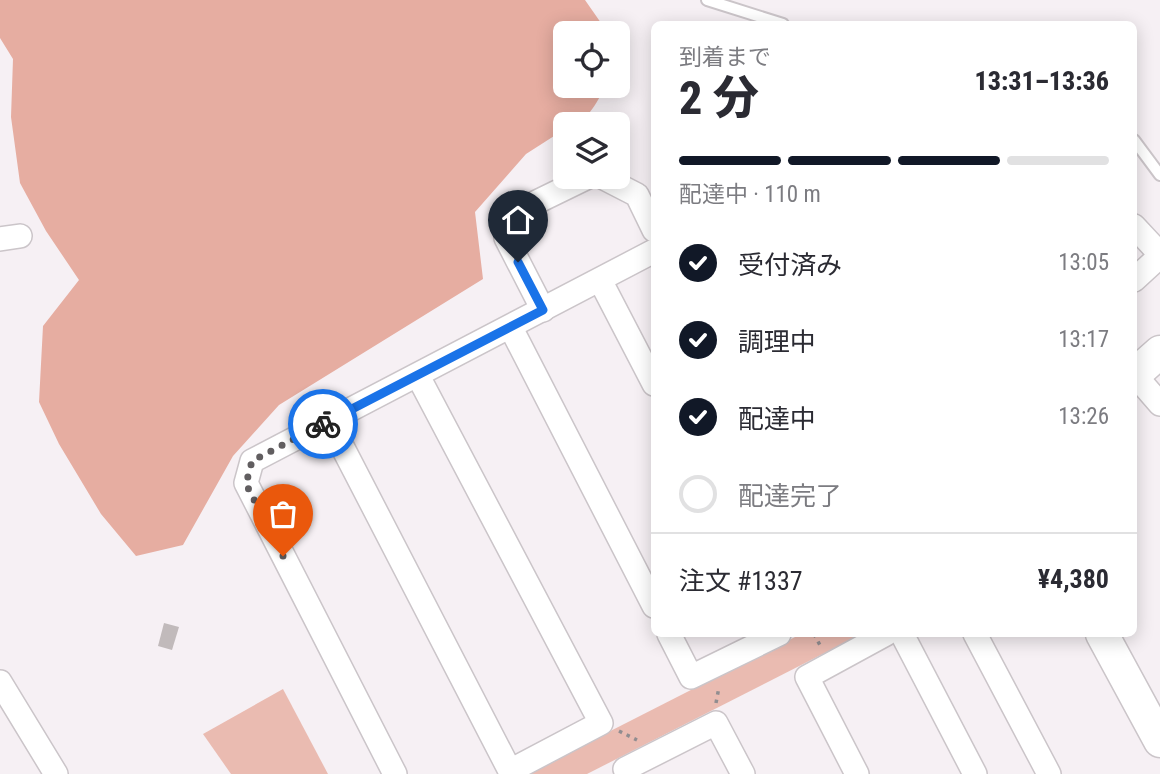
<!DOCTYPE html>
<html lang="ja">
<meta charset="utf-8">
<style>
:root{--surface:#fff;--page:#f7f7f7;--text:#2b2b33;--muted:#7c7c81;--line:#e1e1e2;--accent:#111827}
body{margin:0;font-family:"Roboto Condensed","Noto Sans JP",sans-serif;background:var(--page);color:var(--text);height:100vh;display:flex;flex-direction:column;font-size:26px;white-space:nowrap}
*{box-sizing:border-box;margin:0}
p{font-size:23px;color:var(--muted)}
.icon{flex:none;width:38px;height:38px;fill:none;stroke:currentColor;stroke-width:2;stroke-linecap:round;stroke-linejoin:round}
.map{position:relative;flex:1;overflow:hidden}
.drawer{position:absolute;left:651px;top:21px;width:486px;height:616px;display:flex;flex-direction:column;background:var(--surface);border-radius:10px;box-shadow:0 4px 18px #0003}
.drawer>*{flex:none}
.controls{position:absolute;left:553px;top:21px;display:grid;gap:14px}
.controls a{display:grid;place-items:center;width:77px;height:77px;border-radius:10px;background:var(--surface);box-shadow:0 4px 18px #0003;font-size:35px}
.pin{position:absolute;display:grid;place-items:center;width:60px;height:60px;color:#fff;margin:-72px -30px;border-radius:50% 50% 50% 0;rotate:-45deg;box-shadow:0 0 7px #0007}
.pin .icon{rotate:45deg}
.courier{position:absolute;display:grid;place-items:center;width:70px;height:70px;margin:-35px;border:5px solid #1a73e8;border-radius:50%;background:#fff;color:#222;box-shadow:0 2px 9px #0007}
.head em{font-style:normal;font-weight:800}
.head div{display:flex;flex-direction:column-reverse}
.head{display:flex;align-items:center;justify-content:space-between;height:119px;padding:0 28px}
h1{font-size:46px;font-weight:800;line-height:52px}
.bar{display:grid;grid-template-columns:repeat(4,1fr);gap:10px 7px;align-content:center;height:84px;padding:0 28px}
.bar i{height:9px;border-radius:5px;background:var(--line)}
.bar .selected{background:var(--accent)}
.bar p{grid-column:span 4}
.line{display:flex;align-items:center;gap:18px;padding:0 28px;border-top:2px solid var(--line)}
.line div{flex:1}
ol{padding:0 28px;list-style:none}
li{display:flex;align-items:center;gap:21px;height:77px}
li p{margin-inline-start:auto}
li .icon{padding:7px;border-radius:50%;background:var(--accent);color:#fff;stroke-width:4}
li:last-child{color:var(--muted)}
li i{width:38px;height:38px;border:4px solid var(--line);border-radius:50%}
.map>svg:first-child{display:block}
</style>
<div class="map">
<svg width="1160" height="774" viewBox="0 0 1160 774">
<rect width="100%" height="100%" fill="#f6f0f4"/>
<!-- green -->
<g fill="#eabbb1">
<polygon points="801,634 862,634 587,774 526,774"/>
<polygon points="283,689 328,774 231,774 203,734"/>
</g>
<!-- forest -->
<path fill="#e6ada1" d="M 0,0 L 585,0 L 608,33 L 565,33 L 565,86 L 606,86 C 596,103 588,124 565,124 L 565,129 L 526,154 L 475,212 L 483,279 L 279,405 L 233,456 L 183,545 L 136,556 L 101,514 L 59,444 L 39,402 L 43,326 L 79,280 L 46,231 L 20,183 L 11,117 L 13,59 L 0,38 Z"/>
<!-- building -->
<polygon fill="#c1babb" points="164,623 179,627 172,650 158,646"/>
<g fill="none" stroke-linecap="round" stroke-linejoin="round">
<!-- lane casing -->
<g stroke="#cbc5c9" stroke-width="14">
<g id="lane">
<polyline points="707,0 783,24"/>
<polyline points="1134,140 1160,175"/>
</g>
</g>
<!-- street casing -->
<g stroke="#cbc5c9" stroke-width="26">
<g id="street">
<polyline points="602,177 637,195 654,230"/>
<polyline points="1134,226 1160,254"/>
<polyline points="0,239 20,236"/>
<polyline points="600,280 654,384"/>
<polyline points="1134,280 1160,256"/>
<polyline points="543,310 506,238 510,215 588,177"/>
<polyline points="511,328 654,606"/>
<polyline points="1134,374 1160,404"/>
<polyline points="329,421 510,771 601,723 418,376"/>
<polyline points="669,634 691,677 779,634"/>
<polyline points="902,634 975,774"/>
<polyline points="975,634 1049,774"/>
<polyline points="0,682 56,774"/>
<polyline points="395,774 246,483 252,461 654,251"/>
<polyline points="628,774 625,769 716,723 743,774"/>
<polyline points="857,774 807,677 886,634"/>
</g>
</g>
<!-- secondary casing -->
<g stroke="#cbc5c9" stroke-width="35">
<g id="secondary">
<polyline points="1134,375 1160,352"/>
<polyline points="1102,634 1160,741"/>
</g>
</g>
<!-- path -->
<g stroke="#918d90" stroke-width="3.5" stroke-dasharray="3.5 5" stroke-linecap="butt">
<polyline points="814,634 821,647"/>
<polyline points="716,703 719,687"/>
<polyline points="619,731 637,740"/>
</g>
<!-- lane -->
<use href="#lane" stroke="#fff" stroke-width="10"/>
<!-- street -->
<use href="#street" stroke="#fff" stroke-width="23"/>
<!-- secondary -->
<use href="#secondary" stroke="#fff" stroke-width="32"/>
</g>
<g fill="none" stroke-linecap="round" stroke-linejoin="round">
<!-- done -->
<polyline stroke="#615e60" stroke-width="7" stroke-dasharray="0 12.6" points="283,556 246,484 252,461 323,424"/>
<!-- route -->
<polyline stroke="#1a73e8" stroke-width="9" points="323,424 543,310 518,262"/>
</g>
</svg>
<div class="controls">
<a><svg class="icon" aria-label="locate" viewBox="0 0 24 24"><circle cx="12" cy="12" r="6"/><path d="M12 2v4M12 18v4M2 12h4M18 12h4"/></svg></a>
<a><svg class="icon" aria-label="layers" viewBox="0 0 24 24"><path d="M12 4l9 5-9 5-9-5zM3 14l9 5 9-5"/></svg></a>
</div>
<div class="pin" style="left:283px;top:556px;background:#ea580c"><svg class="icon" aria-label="bag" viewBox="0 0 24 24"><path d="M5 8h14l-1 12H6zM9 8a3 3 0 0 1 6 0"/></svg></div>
<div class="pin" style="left:518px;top:262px;background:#1f2937"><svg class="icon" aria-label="home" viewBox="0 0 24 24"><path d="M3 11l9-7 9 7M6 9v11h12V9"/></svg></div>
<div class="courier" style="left:323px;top:424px"><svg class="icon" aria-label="bike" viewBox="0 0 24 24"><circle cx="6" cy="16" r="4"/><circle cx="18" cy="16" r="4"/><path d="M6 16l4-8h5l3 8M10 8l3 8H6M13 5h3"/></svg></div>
<section class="drawer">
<div class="head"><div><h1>2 分</h1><p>到着まで</p></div><em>13:31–13:36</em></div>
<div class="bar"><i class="selected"></i><i class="selected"></i><i class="selected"></i><i></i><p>配達中 · 110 m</p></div>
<ol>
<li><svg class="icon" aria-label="check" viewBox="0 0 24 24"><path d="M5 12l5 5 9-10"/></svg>受付済み<p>13:05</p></li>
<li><svg class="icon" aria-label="check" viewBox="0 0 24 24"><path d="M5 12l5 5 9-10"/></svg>調理中<p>13:17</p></li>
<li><svg class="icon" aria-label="check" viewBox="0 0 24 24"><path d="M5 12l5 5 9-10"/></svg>配達中<p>13:26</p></li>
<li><i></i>配達完了</li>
</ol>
<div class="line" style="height:91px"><div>注文 #1337</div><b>¥4,380</b></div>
</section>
</div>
